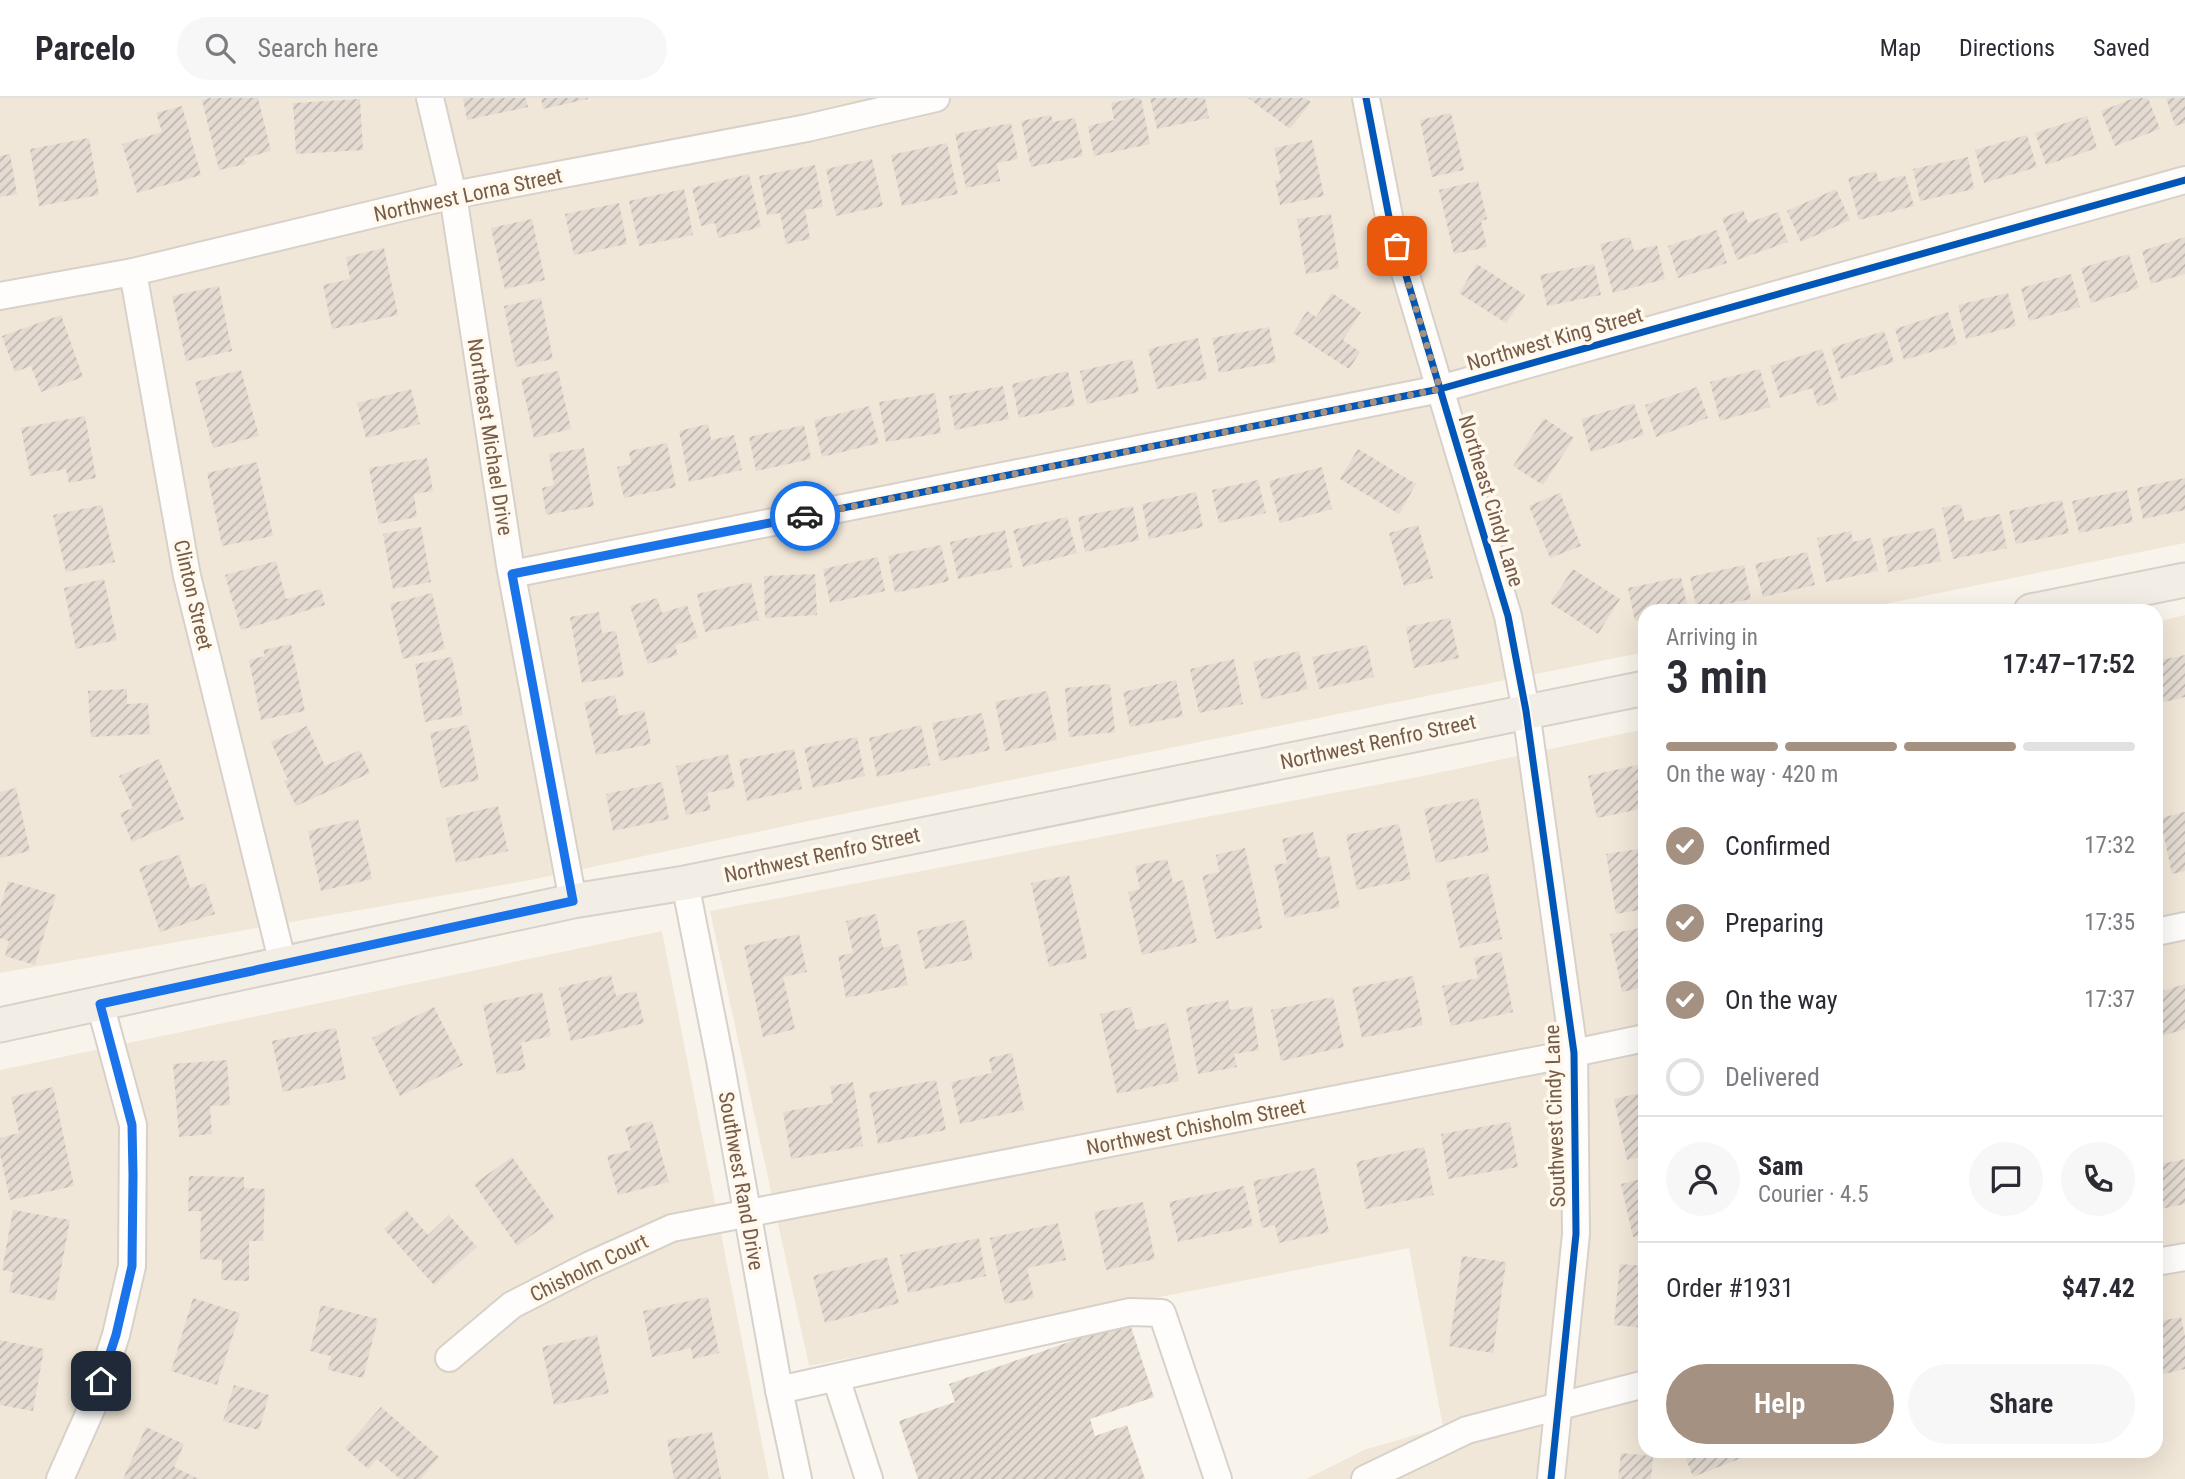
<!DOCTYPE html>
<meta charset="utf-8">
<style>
:root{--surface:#fff;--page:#f7f7f7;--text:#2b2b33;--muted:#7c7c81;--line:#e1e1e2;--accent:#a49182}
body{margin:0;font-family:"Roboto Condensed",sans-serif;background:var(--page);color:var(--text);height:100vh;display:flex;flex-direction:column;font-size:26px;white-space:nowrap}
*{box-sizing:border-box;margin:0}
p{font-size:23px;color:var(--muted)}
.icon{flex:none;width:38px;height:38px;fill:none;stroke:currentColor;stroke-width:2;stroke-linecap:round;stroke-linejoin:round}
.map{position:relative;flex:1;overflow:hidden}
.details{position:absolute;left:1638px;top:506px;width:525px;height:854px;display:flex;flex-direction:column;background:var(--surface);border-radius:21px;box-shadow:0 7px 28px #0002}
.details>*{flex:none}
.pin{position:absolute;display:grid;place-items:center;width:60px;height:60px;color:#fff;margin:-30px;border-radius:14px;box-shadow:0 4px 10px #0006}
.courier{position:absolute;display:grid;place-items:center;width:70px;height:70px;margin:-35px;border:5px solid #1a73e8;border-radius:50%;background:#fff;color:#222;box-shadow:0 2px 9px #0007}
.summary em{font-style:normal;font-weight:600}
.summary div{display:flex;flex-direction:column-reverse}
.summary{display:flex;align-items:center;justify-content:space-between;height:119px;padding:0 28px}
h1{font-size:46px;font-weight:600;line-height:52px}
.bar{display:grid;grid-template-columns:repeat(4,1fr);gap:10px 7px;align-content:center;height:84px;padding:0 28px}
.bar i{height:9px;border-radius:5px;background:var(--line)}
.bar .active{background:var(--accent)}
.bar p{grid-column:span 4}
.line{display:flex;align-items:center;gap:18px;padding:0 28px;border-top:2px solid var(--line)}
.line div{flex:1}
.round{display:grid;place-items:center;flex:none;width:74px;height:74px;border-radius:37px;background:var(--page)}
ol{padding:0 28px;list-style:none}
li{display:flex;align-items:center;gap:21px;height:77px}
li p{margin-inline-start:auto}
li .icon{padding:7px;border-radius:50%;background:var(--accent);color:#fff;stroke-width:4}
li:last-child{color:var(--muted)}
li i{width:38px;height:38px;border:4px solid var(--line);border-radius:50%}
.cta{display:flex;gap:14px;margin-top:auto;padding:14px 28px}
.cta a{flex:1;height:80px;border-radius:42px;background:var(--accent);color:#fff;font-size:28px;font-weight:600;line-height:80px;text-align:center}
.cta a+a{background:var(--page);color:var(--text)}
header{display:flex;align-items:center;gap:42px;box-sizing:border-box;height:98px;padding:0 35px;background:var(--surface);border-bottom:2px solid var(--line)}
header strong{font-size:33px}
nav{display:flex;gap:38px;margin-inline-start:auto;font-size:24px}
.search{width:490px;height:63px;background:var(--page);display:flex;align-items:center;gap:18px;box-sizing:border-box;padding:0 24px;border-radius:38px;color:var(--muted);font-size:26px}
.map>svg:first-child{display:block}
</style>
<header>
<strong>Parcelo</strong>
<div class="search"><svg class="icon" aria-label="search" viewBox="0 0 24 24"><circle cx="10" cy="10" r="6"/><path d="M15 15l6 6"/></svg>Search here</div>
<nav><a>Map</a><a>Directions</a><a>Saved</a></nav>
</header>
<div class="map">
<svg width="2185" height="1381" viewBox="0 0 2185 1381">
<defs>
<pattern id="building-hatch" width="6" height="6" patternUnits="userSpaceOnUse" patternTransform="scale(1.75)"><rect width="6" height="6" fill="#e4dcd3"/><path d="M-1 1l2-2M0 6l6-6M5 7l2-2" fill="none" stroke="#beb6ad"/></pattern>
</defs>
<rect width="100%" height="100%" fill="#f8f4eb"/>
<!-- residential -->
<g fill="#f1e7d8">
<polygon points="0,0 2185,0 2185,445 1850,513 1645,513 1645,554 823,720 531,782 0,875"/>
<polygon points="2185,517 2185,1381 1306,1381 1364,1352 1443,1329 1409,1150 809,1268 710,813 1423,678 1645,631 1645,1353 2156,1353 2156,524"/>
<polygon points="662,833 769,1381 0,1381 0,972"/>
</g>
<!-- building -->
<g fill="url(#building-hatch)">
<polygon points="210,0 258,0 271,53 244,60 246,66 219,72 202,2"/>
<polygon points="463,0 526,0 528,9 467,22"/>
<polygon points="541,0 588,0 588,1 543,11"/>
<polygon points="1135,0 1141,0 1150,46 1094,58 1088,28 1114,22 1111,5"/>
<polygon points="1150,0 1205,0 1209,20 1157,31"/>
<polygon points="1248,0 1306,0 1311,4 1290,31"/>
<polygon points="2134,0 2148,0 2160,31 2115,48 2101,13"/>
<polygon points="2166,0 2185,0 2185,25 2175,28"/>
<polygon points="360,1 363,52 296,56 293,5"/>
<polygon points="182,8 201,77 137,95 122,46 162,34 156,15"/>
<polygon points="1451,15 1464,72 1432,79 1420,22"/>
<polygon points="1051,17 1053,24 1075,20 1083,58 1031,69 1021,23"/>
<polygon points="2087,18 2097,50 2046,67 2035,35"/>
<polygon points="1011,25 1018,61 997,65 1000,83 966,90 955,36"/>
<polygon points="2027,37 2037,69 1984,85 1975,52"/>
<polygon points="89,40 99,97 39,108 30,51"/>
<polygon points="1312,42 1324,98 1280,107 1275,83 1281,82 1274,50"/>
<polygon points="947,45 958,96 902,108 891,57"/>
<polygon points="10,56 17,96 0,99 0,58"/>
<polygon points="1968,59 1974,91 1920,103 1913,71"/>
<polygon points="872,61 883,108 836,118 826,71"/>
<polygon points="815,67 823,109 805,112 810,141 786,146 780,115 767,117 759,78"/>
<polygon points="1876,73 1879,84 1905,77 1914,108 1859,122 1848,80"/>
<polygon points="749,76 761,129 718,140 715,125 701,128 692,90"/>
<polygon points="1478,83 1487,121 1481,123 1487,149 1454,156 1439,92"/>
<polygon points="684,91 693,137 639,148 629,103"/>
<polygon points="1836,91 1850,122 1801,144 1787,113"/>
<polygon points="619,105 627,146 574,157 565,116"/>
<polygon points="1743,112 1748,125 1778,114 1788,144 1737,162 1722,120"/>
<polygon points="1331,116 1339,170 1306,176 1297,121"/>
<polygon points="532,121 545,182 505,191 491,130"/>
<polygon points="1717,132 1727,165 1678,180 1668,148"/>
<polygon points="1630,139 1634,153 1657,147 1665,181 1613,195 1600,146"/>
<polygon points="2185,139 2185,176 2151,186 2142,153"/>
<polygon points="384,150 398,217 332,231 323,187 350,181 346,159"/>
<polygon points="2129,156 2139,190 2091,205 2081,170"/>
<polygon points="1477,166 1525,197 1506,225 1459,195"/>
<polygon points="1594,166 1601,197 1547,208 1540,177"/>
<polygon points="2071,176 2080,209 2029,223 2021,190"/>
<polygon points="219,188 232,253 186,263 172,198"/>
<polygon points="1332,195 1361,214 1343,242 1360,254 1349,271 1293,235 1307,213 1316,219"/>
<polygon points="2008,195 2016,228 1966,241 1958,207"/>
<polygon points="541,200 553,261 516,269 504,208"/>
<polygon points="1948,214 1957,246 1904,262 1895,231"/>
<polygon points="61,217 83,279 41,294 31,268 15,274 2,238"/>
<polygon points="1269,229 1276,264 1219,275 1212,240"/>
<polygon points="1884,233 1894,264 1841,281 1831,250"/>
<polygon points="1198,240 1207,281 1157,291 1148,251"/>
<polygon points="1822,251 1838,302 1818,309 1812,290 1780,300 1770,268"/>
<polygon points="1132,261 1139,294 1087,306 1080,273"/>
<polygon points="1760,271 1770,309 1720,323 1710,284"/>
<polygon points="241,272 259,338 213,350 195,284"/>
<polygon points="558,273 571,331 534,340 521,281"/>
<polygon points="1068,273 1075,307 1019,320 1012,286"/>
<polygon points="1003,288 1009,321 955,332 949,298"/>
<polygon points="1697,289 1708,320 1656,339 1645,307"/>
<polygon points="411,291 420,326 366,340 357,305"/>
<polygon points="935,295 941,335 886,344 879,304"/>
<polygon points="1634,305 1644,337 1591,354 1581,321"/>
<polygon points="869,308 879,345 822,359 814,322"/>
<polygon points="85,318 96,380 69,385 66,371 30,378 21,330"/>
<polygon points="1544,320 1574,340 1543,387 1513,368"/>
<polygon points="708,326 711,342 734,337 742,372 689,384 679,333"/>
<polygon points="804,327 811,361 756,373 749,339"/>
<polygon points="667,345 676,389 624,400 617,369 631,366 629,353"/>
<polygon points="584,350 594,408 546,417 542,390 554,387 549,356"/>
<polygon points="1358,351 1416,386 1399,416 1340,381"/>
<polygon points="427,360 433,393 414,396 417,419 379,426 369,370"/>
<polygon points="257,364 273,438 222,448 207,375"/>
<polygon points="1322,369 1332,411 1280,425 1269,383"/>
<polygon points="2185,380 2185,412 2143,421 2137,390"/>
<polygon points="1258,382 1266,415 1219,425 1212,392"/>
<polygon points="2127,392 2133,424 2079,435 2072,403"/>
<polygon points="1196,394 1203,429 1149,441 1142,406"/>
<polygon points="1560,395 1581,448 1550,460 1529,408"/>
<polygon points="2062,402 2069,435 2016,446 2009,413"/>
<polygon points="1961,406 1965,424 2000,416 2007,450 1953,461 1942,410"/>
<polygon points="102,407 115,464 66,474 53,417"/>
<polygon points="1133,408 1139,442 1085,454 1078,419"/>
<polygon points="1067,419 1077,455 1023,469 1013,432"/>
<polygon points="1418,427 1433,480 1404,488 1389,435"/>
<polygon points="421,429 431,484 393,491 383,436"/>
<polygon points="1935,430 1941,463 1888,474 1882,441"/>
<polygon points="1005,432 1012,469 958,481 950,444"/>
<polygon points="1851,433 1853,444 1871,440 1878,473 1826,484 1817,440"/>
<polygon points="941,447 949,483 895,495 888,458"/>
<polygon points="1807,454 1815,487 1763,499 1755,466"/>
<polygon points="878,459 885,493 830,505 823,471"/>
<polygon points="276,463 286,501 321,491 325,507 241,532 225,477"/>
<polygon points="1744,467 1751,501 1697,512 1690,479"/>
<polygon points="1573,471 1620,501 1598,536 1550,505"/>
<polygon points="815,476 817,517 765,520 764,478"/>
<polygon points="1681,479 1688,511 1645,513 1645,520 1635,523 1628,490"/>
<polygon points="104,481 117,542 76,551 64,490"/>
<polygon points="751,484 759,522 705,534 697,496"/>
<polygon points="432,495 445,551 403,561 390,506"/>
<polygon points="657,500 662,515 687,507 698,540 675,547 678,557 648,566 630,508"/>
<polygon points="599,514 602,535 616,533 624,578 582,585 570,519"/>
<polygon points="1450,520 1459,560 1414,570 1406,529"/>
<polygon points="291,546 305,613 261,622 249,562 265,558 263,552"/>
<polygon points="1367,547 1374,579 1319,591 1312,559"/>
<polygon points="1299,553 1308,591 1262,602 1253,564"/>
<polygon points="2185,557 2185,599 2160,605 2156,586 2156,563"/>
<polygon points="452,559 463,617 425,624 415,566"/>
<polygon points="1234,561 1243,606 1199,615 1190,571"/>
<polygon points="1176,582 1183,618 1130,629 1123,594"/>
<polygon points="1110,586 1115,634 1069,639 1065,590"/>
<polygon points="127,591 127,606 148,605 150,636 91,639 88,593"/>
<polygon points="1047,593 1057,642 1005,653 995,604"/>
<polygon points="615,597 619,618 644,612 651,646 596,657 584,604"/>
<polygon points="982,615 990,652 940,663 932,625"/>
<polygon points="468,627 479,682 441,690 430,635"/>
<polygon points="921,627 930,667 877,679 869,640"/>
<polygon points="307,628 325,668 360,652 370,675 296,708 284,683 288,682 271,644"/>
<polygon points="857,639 865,678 813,690 804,650"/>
<polygon points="794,651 802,691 747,703 739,662"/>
<polygon points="728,656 735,689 707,695 711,712 686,717 676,668"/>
<polygon points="159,661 184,721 132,744 120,715 133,710 119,678"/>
<polygon points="1642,666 1645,681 1645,710 1597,720 1588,678"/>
<polygon points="662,684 669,721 613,733 606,696"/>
<polygon points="16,690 30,753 0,760 0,694"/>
<polygon points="1478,700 1489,753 1436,765 1424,711"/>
<polygon points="498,708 508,753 456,765 446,720"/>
<polygon points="2185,714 2185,773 2172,776 2160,720"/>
<polygon points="358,721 372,781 321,793 308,733"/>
<polygon points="1399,726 1411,781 1357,792 1346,737"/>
<polygon points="1313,734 1319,760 1329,757 1340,809 1285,820 1274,767 1287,765 1282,741"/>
<polygon points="1245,750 1262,830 1216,841 1202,778 1219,774 1216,757"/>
<polygon points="1645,750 1645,811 1616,816 1606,756"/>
<polygon points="179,757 190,790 205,785 215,816 160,834 139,770"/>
<polygon points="1167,761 1173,785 1183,782 1197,844 1142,857 1128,794 1140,791 1135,768"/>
<polygon points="1488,775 1502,841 1460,850 1446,784"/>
<polygon points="1069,777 1087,860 1049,869 1031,785"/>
<polygon points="8,783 56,797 35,867 5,858 9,843 0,840 0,810"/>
<polygon points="876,816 883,850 899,846 908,887 846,900 838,858 853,855 846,823"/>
<polygon points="965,822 973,861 925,871 917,833"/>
<polygon points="1645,829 1645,889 1622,894 1610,836"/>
<polygon points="799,836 807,874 783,879 795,931 763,939 744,848"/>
<polygon points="1501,854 1513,914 1451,928 1442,888 1478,880 1474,860"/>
<polygon points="611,877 616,898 636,893 644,925 571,943 559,890"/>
<polygon points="1413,878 1423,927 1362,940 1352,890"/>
<polygon points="2185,886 2185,931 2162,938 2156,919 2156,895"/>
<polygon points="542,894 551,938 521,945 526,971 497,977 483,907"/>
<polygon points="1333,899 1344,949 1281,963 1271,912"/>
<polygon points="1228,902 1230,912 1252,908 1259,952 1234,956 1237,969 1198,976 1186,910"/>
<polygon points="434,909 463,967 400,998 372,940"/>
<polygon points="1131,909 1136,932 1167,925 1179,983 1117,996 1100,916"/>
<polygon points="336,930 346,981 283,994 272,943"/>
<polygon points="1012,955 1024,1012 960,1026 951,984 992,975 989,960"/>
<polygon points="227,962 230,1007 210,1008 212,1036 179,1039 173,966"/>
<polygon points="936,982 946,1032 878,1046 869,995"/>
<polygon points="853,984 863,1048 791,1061 783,1014 833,1005 830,988"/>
<polygon points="53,989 74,1088 10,1102 0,1056 0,1040 19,1035 11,999"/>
<polygon points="1645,994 1645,1058 1627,1062 1614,1001"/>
<polygon points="652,1023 669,1084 618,1097 607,1058 631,1052 625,1030"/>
<polygon points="1510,1024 1518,1069 1448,1081 1441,1036"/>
<polygon points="1424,1049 1434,1097 1366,1111 1356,1064"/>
<polygon points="512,1059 555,1120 517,1148 474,1086"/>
<polygon points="2185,1061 2185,1106 2156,1112 2156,1067"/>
<polygon points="1315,1070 1329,1134 1279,1145 1275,1127 1262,1130 1253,1083"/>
<polygon points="189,1078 244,1079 244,1090 265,1091 263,1143 249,1143 249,1183 221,1182 222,1162 200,1161 201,1113 188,1113"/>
<polygon points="1645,1080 1645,1136 1633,1139 1621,1086"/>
<polygon points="1244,1088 1253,1128 1178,1144 1169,1104"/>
<polygon points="1143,1104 1155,1161 1106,1172 1094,1114"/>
<polygon points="13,1112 70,1122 55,1203 9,1194 13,1174 2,1172"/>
<polygon points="406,1112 428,1137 449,1117 477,1149 434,1187 384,1131"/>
<polygon points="1058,1125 1066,1162 1027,1170 1034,1200 1005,1206 990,1140"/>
<polygon points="979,1140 986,1178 908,1195 900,1157"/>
<polygon points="1462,1158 1506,1164 1493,1255 1449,1248"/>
<polygon points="887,1159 899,1205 825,1225 813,1178"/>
<polygon points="1620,1166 1645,1168 1645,1230 1614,1227"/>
<polygon points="708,1199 719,1255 693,1261 691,1250 652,1259 643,1213"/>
<polygon points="193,1200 240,1215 217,1287 171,1273"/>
<polygon points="321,1207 378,1221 363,1280 328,1272 331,1258 310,1253"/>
<polygon points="2181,1219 2185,1238 2185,1271 2160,1277 2158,1267 2156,1268 2156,1224"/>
<polygon points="1129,1223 1154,1299 1090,1321 1095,1338 1127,1327 1145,1381 918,1381 899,1323 955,1304 949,1286"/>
<polygon points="597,1237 609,1295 554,1307 542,1249"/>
<polygon points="0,1242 44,1251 33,1313 0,1307"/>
<polygon points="234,1287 269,1297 259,1332 223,1323"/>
<polygon points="381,1309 439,1359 420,1381 400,1381 377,1361 368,1371 345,1350"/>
<polygon points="146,1329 184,1346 174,1369 199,1381 123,1381"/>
<polygon points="712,1334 721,1381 674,1381 667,1342"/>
<polygon points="1683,1353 1741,1353 1744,1359 1693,1379"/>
<polygon points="1621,1355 1653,1358 1651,1381 1618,1381"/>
</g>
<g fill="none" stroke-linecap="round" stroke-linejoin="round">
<!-- minor casing -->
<g stroke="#d7d1c9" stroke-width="30">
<g id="minor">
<polyline points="430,0 453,97 510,467 573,803"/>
<polyline points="1366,0 1390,124 1508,518 1526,613 1574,955 1576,1136 1551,1381"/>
<polyline points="133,174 187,478 283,866"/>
<polyline points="0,198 133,174 453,97 807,30 936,0"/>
<polyline points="512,476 1440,291 2185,82"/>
<polyline points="685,785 720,962 779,1292 798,1381"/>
<polyline points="2156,834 2185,828"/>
<polyline points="2156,1164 2185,1159"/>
<polyline points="449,1260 512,1207 590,1167 672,1130 1574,955 1645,940"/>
<polyline points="836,1280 869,1381"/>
<polyline points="779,1292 1130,1214 1162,1215 1218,1381"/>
<polyline points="60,1381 93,1307 116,1237 132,1168 133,1027 100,906"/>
<polyline points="1365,1381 1467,1332 1645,1286"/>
</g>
</g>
<!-- major casing -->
<g stroke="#d9d1c9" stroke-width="37">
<g id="major">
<polyline points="2031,513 2185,482"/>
<polyline points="0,927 573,803 685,785 1645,590"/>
</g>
</g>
<!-- minor -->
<use href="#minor" stroke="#fefdfc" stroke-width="26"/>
<!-- major -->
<use href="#major" stroke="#f3eee5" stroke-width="33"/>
<!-- cycleway casing -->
<g stroke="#fff8ec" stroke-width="11">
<g id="cycleway">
<polyline points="1366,0 1390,124 1508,518 1526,613 1574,955 1576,1136 1551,1381"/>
<polyline points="512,476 1440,291 2185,82"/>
</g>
</g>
<!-- cycleway -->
<use href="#cycleway" stroke="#0057b8" stroke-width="7"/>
</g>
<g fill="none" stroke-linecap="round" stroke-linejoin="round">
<!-- done -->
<polyline stroke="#a49182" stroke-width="7" stroke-dasharray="0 12.6" points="805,418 1440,291 1397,148"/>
<!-- route -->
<polyline stroke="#1a73e8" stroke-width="9" points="101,1283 116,1237 132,1168 133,1077 132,1027 100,906 573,803 512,476 805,418"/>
</g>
<g text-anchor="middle" stroke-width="7" stroke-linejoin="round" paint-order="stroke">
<!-- street labels -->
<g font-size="21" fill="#775c4a" stroke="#fff8ec">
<text transform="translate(468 97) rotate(-12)" y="7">Northwest Lorna Street</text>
<text transform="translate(1555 241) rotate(-16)" y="7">Northwest King Street</text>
<text transform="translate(490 339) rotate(81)" y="7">Northeast Michael Drive</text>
<text transform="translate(1491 403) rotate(73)" y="7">Northeast Cindy Lane</text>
<text transform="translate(193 497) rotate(77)" y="7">Clinton Street</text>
<text transform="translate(1378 644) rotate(-12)" y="7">Northwest Renfro Street</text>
<text transform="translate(822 757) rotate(-12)" y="7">Northwest Renfro Street</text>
<text transform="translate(1555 1018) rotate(-92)" y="7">Southwest Cindy Lane</text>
<text transform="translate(1196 1029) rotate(-11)" y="7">Northwest Chisholm Street</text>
<text transform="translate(741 1083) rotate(80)" y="7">Southwest Rand Drive</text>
<text transform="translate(589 1170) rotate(-26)" y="7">Chisholm Court</text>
</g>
</g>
</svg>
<div class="pin" style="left:1397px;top:148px;background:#ea580c"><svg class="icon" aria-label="bag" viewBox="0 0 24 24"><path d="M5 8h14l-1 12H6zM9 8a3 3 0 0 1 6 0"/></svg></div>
<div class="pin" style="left:101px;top:1283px;background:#1f2937"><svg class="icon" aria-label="home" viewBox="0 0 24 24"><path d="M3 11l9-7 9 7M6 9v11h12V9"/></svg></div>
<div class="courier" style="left:805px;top:418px"><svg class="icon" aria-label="car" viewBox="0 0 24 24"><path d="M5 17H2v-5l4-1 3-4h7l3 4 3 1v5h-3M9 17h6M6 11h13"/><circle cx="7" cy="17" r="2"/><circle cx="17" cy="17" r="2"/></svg></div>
<section class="details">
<div class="summary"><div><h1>3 min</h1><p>Arriving in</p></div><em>17:47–17:52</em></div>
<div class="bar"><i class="active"></i><i class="active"></i><i class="active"></i><i></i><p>On the way · 420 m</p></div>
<ol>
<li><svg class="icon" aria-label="check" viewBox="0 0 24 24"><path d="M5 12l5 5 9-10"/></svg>Confirmed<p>17:32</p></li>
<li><svg class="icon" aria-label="check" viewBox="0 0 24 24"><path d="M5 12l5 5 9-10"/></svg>Preparing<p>17:35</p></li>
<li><svg class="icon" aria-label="check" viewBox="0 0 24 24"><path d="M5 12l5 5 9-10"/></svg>On the way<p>17:37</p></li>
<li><i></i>Delivered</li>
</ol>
<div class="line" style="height:126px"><a class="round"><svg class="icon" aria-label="person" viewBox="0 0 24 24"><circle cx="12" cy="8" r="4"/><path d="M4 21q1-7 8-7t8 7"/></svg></a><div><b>Sam</b><p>Courier · 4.5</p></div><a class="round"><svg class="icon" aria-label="chat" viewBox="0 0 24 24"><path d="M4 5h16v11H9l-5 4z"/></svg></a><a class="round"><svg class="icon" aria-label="phone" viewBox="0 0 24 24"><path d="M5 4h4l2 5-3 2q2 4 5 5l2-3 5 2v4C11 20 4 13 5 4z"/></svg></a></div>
<div class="line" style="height:91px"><div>Order #1931</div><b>$47.42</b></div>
<div class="cta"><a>Help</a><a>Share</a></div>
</section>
</div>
